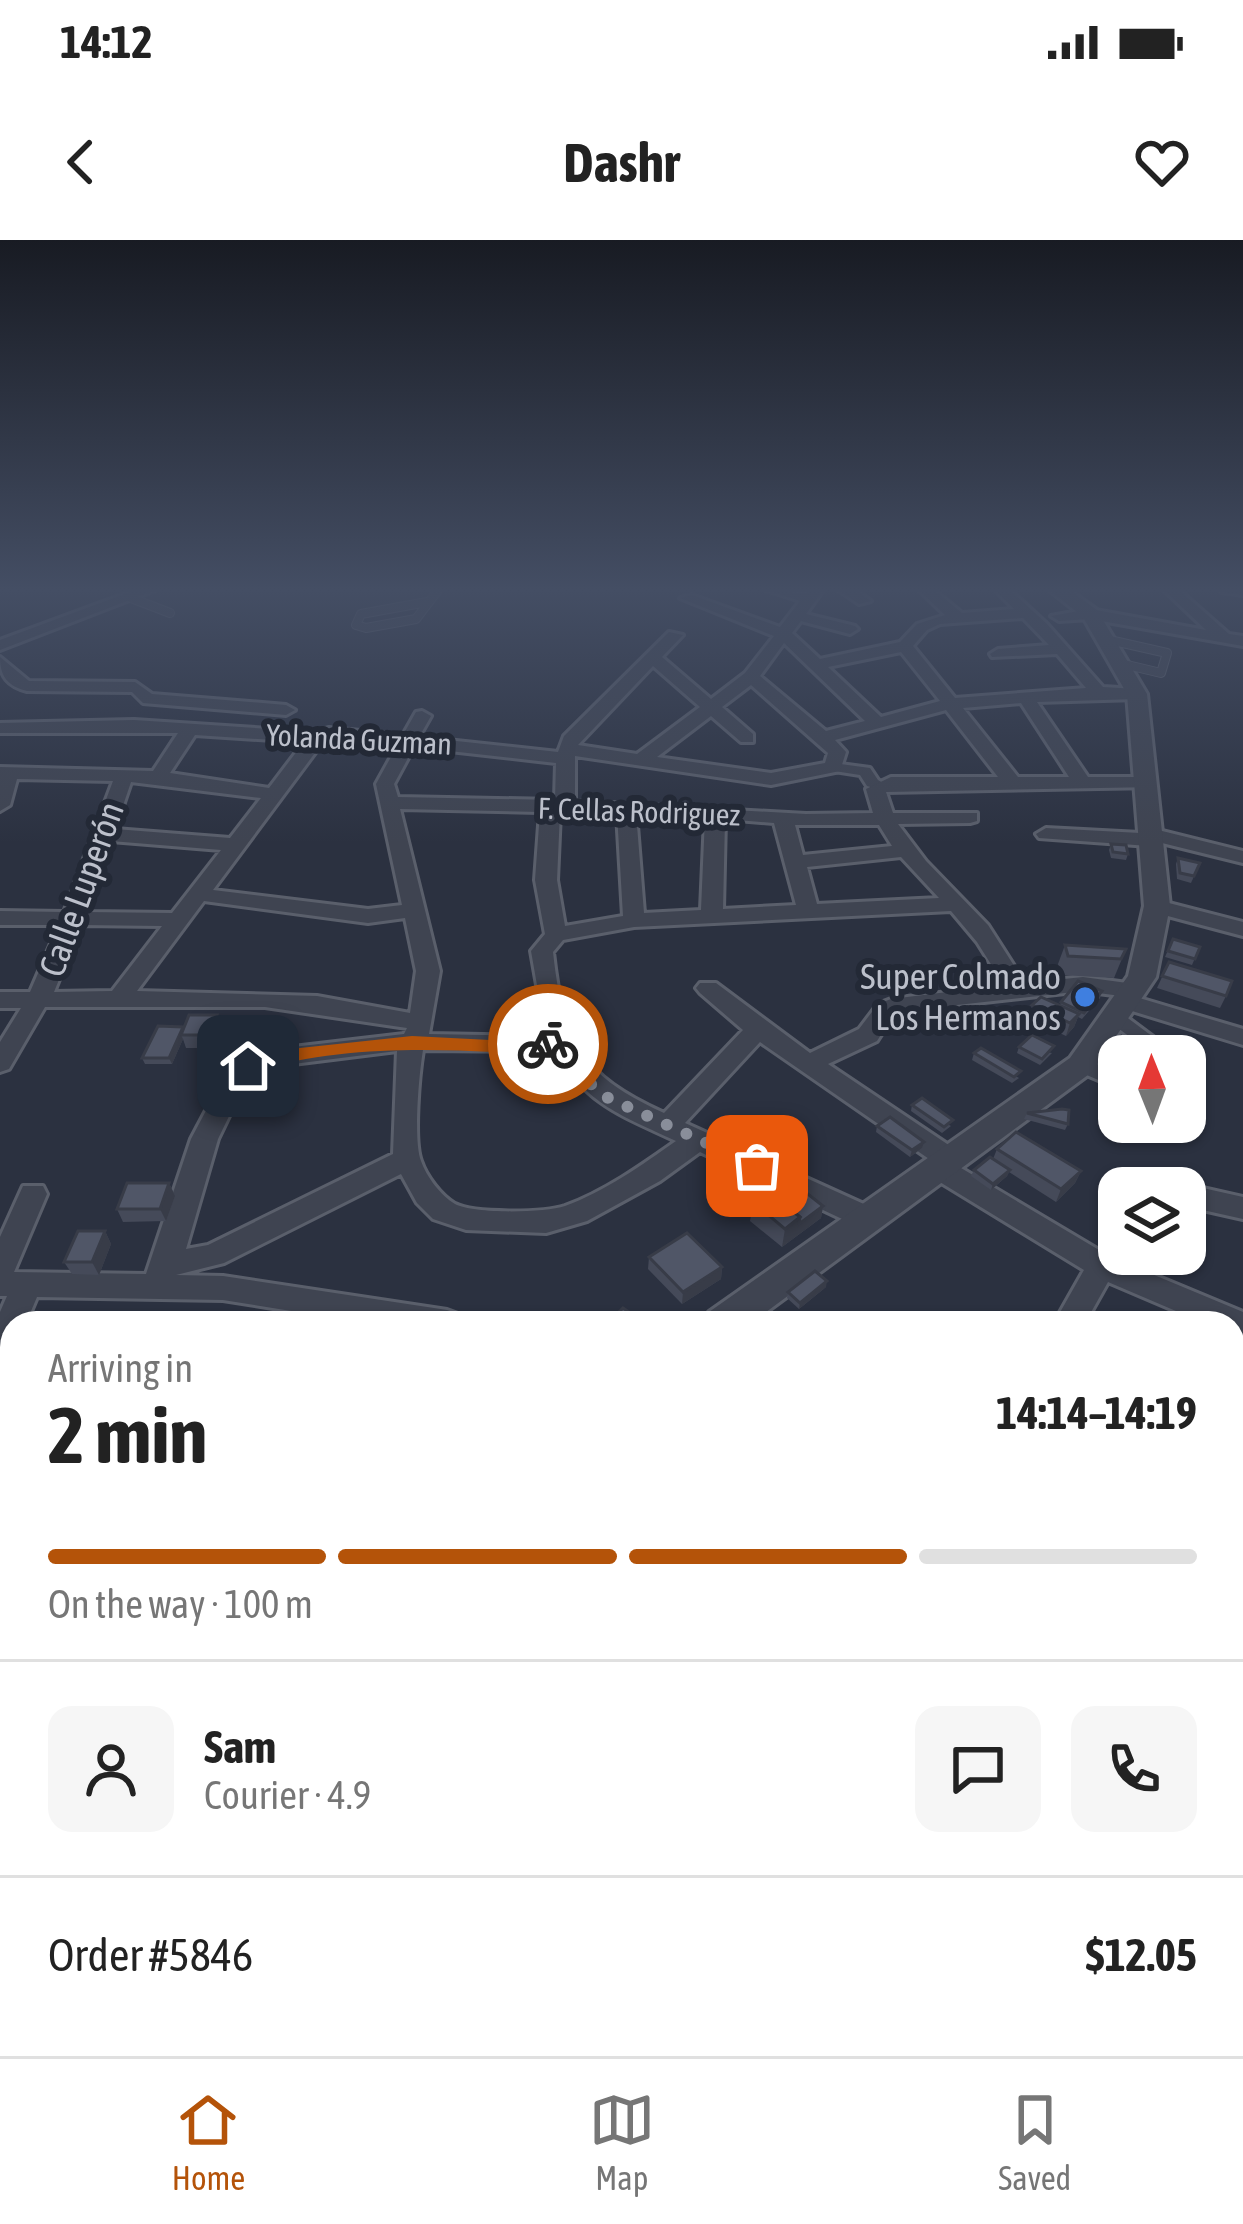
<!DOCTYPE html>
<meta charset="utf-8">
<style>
:root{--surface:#fff;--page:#f6f6f6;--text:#222;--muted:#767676;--line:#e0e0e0;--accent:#b45309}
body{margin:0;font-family:"Asap Condensed",sans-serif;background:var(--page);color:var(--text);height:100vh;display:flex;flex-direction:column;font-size:45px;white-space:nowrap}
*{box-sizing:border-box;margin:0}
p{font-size:39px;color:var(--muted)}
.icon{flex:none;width:66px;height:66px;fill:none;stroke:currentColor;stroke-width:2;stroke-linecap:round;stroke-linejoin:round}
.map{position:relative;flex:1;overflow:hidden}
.sheet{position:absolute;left:0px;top:1071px;width:1245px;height:747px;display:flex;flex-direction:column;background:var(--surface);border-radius:36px 36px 0 0;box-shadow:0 3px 9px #0004}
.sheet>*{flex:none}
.needle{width:78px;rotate:359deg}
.tools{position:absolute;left:1098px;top:795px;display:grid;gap:24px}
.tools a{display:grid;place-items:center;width:108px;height:108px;border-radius:24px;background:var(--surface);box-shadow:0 3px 9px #0004;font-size:60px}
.pin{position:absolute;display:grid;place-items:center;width:102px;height:102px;color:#fff;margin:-51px;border-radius:24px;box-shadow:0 6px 18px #0006}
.courier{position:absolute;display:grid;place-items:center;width:120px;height:120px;margin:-60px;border:9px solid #b45309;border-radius:50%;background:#fff;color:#222;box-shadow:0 3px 15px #0007}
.head em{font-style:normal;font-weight:700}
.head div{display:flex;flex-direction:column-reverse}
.head{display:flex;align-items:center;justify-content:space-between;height:204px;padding:0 48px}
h1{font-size:78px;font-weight:700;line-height:90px}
.bar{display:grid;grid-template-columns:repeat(4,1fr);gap:18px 12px;align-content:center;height:144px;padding:0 48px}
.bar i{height:15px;border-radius:9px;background:var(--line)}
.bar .active{background:var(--accent)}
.bar p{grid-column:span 4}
.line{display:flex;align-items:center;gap:30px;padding:0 48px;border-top:3px solid var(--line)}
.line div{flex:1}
.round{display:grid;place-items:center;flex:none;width:126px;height:126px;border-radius:24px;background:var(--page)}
.status{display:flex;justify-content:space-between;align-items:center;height:84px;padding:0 60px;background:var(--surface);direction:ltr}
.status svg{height:33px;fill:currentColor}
header{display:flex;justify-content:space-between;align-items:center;height:156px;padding:0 48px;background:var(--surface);font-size:54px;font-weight:700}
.tab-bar{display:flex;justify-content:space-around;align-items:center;height:168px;border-top:3px solid var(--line);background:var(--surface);font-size:33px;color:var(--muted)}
.tab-bar a{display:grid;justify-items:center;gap:6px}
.tab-bar .active{color:var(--accent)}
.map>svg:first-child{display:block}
</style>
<div class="status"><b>14:12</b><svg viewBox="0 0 49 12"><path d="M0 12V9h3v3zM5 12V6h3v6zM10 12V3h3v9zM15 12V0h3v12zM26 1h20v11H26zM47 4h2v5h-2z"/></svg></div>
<header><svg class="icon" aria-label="back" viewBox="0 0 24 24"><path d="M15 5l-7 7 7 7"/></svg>Dashr<svg class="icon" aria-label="heart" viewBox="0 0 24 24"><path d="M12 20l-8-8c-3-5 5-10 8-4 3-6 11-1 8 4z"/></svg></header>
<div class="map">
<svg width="1243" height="1816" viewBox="0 0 1243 1816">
<rect width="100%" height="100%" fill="#2b3140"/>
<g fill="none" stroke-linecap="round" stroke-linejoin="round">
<!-- service-far2 casing -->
<g stroke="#5a5f6b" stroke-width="10">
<g id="service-far2">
<polyline points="131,358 170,373"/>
<polyline points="427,362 361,374 356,385 366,388 416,379 439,349"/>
<polyline points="1105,399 1167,413 1161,433 1119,423"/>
</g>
</g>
<!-- service-far1 casing -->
<g stroke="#5a5f6b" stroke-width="20">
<g id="service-far1">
<polyline points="1116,778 1151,804 1157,816"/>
<polyline points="1081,825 1119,841"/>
<polyline points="1185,867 1196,872"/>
</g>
</g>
<!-- service casing -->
<g stroke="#5a5f6b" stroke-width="27">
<polyline id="service" points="254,1806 267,1816"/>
</g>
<!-- pedestrian casing -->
<g stroke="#5a5f6b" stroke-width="6">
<polygon id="pedestrian" points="833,523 870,528 878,540 888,546 881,550 867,546 860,535 828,530 828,524"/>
</g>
<!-- minor casing -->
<g stroke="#5a5f6b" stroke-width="6">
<g id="minor">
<polygon points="138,349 158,349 0,410 0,400"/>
<path d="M 763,349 L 806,354 L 810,349 L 824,349 L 806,374 L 855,386 L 858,389 L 850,394 L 801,381 L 792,393 L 820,419 L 900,402 L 917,384 L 945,375 L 918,349 L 933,349 L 962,373 L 1014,369 L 994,349 L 1009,349 L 1047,384 L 1103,447 L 1137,449 L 1145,454 L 1137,459 L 1037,462 L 1088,537 L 1148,537 L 1155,539 L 1155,547 L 886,552 L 893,573 L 977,573 L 977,581 L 970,583 L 898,584 L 926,621 L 988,685 L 1025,743 L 1083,737 L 1142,745 L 1146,750 L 1136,757 L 1243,789 L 1243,805 L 1119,767 L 1115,762 L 1121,756 L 1083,751 L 903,771 L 894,774 L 877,801 L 828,824 L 962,914 L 966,921 L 961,928 L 1099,1010 L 1119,995 L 1119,1014 L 1130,1014 L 1123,1022 L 1243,1072 L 1243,1099 L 1233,1095 L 1233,1083 L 1204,1083 L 1108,1042 L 1085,1083 L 1054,1083 L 1084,1030 L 930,936 L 926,929 L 932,921 L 760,802 L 685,883 L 877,970 L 881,978 L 877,986 L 857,986 L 700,912 L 660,941 L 587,981 L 546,993 L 466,990 L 433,979 L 417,963 L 401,934 L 224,1023 L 176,1035 L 223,1036 L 447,1070 L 458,1074 L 462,1083 L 366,1083 L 223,1060 L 37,1057 L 26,1083 L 12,1083 L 12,1114 L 0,1119 L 0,1072 L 7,1056 L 0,1056 L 0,997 L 23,946 L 43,946 L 47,954 L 14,1032 L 146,1034 L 191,899 L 227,831 L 240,823 L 293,807 L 404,794 L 407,788 L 265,767 L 45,767 L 9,829 L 0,832 L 0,802 L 21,768 L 0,768 L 0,752 L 30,752 L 59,685 L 0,685 L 0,671 L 64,672 L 113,541 L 17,539 L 10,565 L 0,571 L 0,527 L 153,531 L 178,493 L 0,493 L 0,483 L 134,480 L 315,492 L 329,488 L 403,495 L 416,472 L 422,471 L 431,476 L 419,497 L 558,512 L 564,496 L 669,392 L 683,395 L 662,417 L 711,459 L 745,433 L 774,396 L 680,358 L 692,355 L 780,387 L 800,361 ZM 1023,378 L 1049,405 L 998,409 L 990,414 L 992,417 L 1057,414 L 1086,448 L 955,458 L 913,406 L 927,390 L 940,384 ZM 784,403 L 865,481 L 826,491 L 760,436 ZM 901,412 L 940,461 L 881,477 L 828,427 ZM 653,426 L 700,467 L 637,514 L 578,505 ZM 751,445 L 828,513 L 825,523 L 771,533 L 657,517 L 711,476 L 741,502 L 753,502 L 753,494 L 722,467 ZM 1021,463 L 1069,537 L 1018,537 L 963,468 ZM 946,470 L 998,537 L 891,537 L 866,549 L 873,573 L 806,574 L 575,561 L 575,516 L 771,545 L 840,531 L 846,512 L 835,500 ZM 195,495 L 304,502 L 269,548 L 170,533 ZM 331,499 L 397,506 L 376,544 L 402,665 L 368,669 L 213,650 L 323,502 ZM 414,507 L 556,523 L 555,560 L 398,557 L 394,544 ZM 131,542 L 261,558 L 230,598 L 115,589 ZM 400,569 L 540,572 L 535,640 L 545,694 L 531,711 L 546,796 L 429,794 L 440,731 ZM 560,572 L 617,573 L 623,676 L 565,686 L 557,640 ZM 636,573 L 705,578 L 701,670 L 644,673 ZM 725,579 L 774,583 L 796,665 L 723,669 ZM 795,585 L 879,585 L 892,606 L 803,615 ZM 111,601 L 221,610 L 172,673 L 86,672 ZM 901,617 L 939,658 L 817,664 L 807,627 ZM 204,661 L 368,683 L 405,678 L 416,731 L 410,773 L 317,756 L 137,751 ZM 951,671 L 977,702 L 1004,745 L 891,759 L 878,764 L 859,789 L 810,813 L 716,743 L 700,743 L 696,748 L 700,753 L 743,790 L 664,873 C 581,835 563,803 553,712 L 563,700 L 634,687 ZM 81,685 L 162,686 L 112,751 L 54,752 ZM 423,810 L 554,811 C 591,867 619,874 676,901 C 642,925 604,952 565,966 C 544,973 474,974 455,964 C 441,956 426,936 421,921 C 413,900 419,834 423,810 ZM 397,811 L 393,914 L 208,1005 L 186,1009 L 218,899 L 245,843 L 293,824 Z"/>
<polygon points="837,349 854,349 871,361 859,364"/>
<polygon points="1163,349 1178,349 1229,394 1243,396 1243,406 1090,379 1059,381 1051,376 1090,369 1206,390"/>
<polygon points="1220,349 1243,349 1243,355 1222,352"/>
<path d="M 0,417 L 29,441 L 135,442 L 152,454 L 286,465 L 295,470 L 286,475 L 143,463 L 132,452 L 27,451 C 8,446 0,437 0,417 Z"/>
<polygon points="1046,588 1140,593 1150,588 1243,611 1243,623 1158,602 1149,606 1039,598 1036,594"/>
<polygon points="1157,660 1243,682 1243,696 1149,671 1146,666"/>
<polygon points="1185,944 1243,957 1243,979 1185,966 1185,948 1175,948"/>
<polygon points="0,1161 12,1162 12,1192 0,1191"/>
<polygon points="1233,1246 1243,1249 1243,1284 1233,1280"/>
<polygon points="12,1304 12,1340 0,1344 0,1308"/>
<polygon points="12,1495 12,1537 0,1542 0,1500"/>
<polygon points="1233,1550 1243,1554 1243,1598 1233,1594"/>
<polygon points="1158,1806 1215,1806 1220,1816 1162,1816"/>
</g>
</g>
<!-- tertiary casing -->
<g stroke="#5a5f6b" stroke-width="6">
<g id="tertiary">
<polygon points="1048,349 1068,349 1097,370 1147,454 1170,666 1156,737 1092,832 751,1083 703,1083 709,1072 1070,818 1128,736 1144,666 1127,454 1083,377"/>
<polygon points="151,1806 212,1806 208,1816 147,1816"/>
</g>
</g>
<!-- service-far2 -->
<use href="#service-far2" stroke="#3f4451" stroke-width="8"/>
<!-- service-far1 -->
<use href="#service-far1" stroke="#3f4451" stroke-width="14"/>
<!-- service -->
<use href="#service" stroke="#3f4451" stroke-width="21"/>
<!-- pedestrian -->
<use href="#pedestrian" fill="#3f4451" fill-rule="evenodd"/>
<!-- minor -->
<use href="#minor" fill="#3f4451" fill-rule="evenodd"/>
<!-- tertiary -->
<use href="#tertiary" fill="#3f4451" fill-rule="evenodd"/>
</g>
<!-- wall -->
<g fill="#454a59">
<polygon points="1111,604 1128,614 1126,620 1111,618 1109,610"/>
<polygon points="1178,618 1200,623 1191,643 1177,639 1176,624"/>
<polygon points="1173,699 1200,707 1192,725 1165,717"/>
<polygon points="1065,705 1126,709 1114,738 1061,735 1058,724"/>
<polygon points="1169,722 1226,756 1220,768 1157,748"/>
<polygon points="1102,751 1100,758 1082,779 1078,777 1074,787 1066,796 1028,778 1032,765 1060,765 1061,762"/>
<polygon points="184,788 221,788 214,808 186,808 183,799 172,824 145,824 142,818"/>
<polygon points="1019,807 1052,813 1040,825 1017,813"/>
<polygon points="974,813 1019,838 1012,843 972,820"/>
<polygon points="912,865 951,886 942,893 911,871"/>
<polygon points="1027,873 1068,884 1065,890 1024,879"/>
<polygon points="877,886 922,908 910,917 876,892"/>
<polygon points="997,909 1081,931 1075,943 1056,962 1009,932 1007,936 991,950 971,936 974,930 993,919"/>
<polygon points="169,943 175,956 166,981 123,982 117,969"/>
<polygon points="751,944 823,966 821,978 782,1007 750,981 754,961 749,957"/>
<polygon points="105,991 111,1004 99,1035 72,1034 64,1022"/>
<polygon points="649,1017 722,1027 721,1039 682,1064 648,1029"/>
<polygon points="826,1047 799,1069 787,1058 788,1052"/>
</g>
<!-- shaded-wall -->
<g fill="#383c48">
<polygon points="1079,774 1074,787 1066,796 1070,783"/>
<polygon points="217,775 221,788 214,808 210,795"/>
<polygon points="183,787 181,795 183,799 172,824 169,818"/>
<polygon points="924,902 922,908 910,917 912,910"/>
<polygon points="1010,930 1007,936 991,950 993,944"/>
<polygon points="1081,931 1075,943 1056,962 1061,949"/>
<polygon points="169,943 175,956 166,981 160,969"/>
<polygon points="823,966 821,978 782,1007 785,989 800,977"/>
<polygon points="105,991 111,1004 99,1035 92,1022"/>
<polygon points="722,1027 721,1039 682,1064 683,1052"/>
<polygon points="827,1041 826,1047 799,1069 800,1063"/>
<polygon points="115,1806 127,1806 121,1816 108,1816"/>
</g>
<!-- building -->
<g fill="#505667" stroke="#383c48" stroke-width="3">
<polygon points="1111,604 1126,605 1128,614 1113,612"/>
<polygon points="1178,618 1200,623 1194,636 1180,633"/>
<polygon points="1173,699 1200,707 1195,719 1168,711"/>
<polygon points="1065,705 1126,709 1121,719 1068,716"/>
<polygon points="1169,722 1232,741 1226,756 1162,736"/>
<polygon points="1078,741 1102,751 1084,773 1061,762"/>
<polygon points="1041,757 1079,774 1070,783 1032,765"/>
<polygon points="189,775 217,775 210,795 181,795"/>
<polygon points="158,786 183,787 169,818 142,818"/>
<polygon points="1032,795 1054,806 1042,819 1019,807"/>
<polygon points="1138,805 1169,816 1133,816"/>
<polygon points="981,808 1021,831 1014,837 974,813"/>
<polygon points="922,858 953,880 944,887 912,865"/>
<polygon points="1062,869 1069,870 1068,884 1027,873"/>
<polygon points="890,877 924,902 912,910 877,886"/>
<polygon points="1016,892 1081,931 1061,949 997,909"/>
<polygon points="990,917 1010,930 993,944 974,930"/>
<polygon points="775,928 823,966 799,984 800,977 768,952 764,955 751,944"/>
<polygon points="127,943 169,943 160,969 117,969"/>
<polygon points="768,952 800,977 785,989 753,962"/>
<polygon points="78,991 105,991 92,1022 64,1022"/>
<polygon points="687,993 722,1027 683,1052 649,1017"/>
<polygon points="815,1031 827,1041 800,1063 788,1052"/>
<polygon points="623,1068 645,1083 608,1083"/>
<polygon points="92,1806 115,1806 108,1816 103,1816"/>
</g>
<!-- sky -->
<linearGradient id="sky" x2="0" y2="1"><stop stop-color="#181b23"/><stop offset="0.58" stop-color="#444e64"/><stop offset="1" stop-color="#444e64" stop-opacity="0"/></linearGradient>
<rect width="1243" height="603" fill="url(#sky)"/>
<!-- route -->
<path fill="#b45309" d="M 412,796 L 529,802 L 548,798 L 557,804 C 540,818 514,813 493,812 C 412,808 327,808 248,833 L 239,826 L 272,811 Z"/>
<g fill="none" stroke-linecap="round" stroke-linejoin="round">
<!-- done -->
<polyline stroke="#898e9a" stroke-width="12" stroke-dasharray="0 21.6" points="548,804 560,802 586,840 608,858 757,926"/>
</g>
<!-- markers -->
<circle fill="#3f7fe0" stroke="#232936" stroke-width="4.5" cx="1085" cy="757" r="12"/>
<g text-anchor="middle" stroke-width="12" stroke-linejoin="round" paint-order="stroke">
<!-- far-street labels -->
<g font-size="30" fill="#bcc0cb" stroke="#232936">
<text transform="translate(359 500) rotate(3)" y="10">Yolanda Guzman</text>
<text transform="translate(639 572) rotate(2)" y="10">F. Cellas Rodriguez</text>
</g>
<!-- street labels -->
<g font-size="36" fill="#bcc0cb" stroke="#232936">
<text transform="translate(81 649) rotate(-70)" y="13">Calle Luperón</text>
</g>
<!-- poi labels -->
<g font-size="36" fill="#bcc0cb" stroke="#232936" text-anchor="end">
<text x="1061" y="749">Super Colmado<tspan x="1061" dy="41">Los Hermanos</tspan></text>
</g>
</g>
</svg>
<div class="tools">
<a><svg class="needle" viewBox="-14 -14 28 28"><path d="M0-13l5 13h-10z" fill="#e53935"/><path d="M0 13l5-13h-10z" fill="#767676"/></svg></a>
<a><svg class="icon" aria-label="layers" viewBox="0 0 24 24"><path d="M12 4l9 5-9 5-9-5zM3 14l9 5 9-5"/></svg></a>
</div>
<div class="pin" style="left:757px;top:926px;background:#ea580c"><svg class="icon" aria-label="bag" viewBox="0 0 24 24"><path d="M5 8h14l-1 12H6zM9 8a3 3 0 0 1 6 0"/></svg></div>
<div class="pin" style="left:248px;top:826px;background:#1f2937"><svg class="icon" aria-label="home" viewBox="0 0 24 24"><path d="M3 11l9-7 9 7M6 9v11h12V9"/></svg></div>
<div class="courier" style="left:548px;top:804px"><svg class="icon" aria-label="bike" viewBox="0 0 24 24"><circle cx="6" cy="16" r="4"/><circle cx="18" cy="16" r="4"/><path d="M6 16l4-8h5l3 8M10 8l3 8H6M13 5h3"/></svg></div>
<section class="sheet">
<div class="head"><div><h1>2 min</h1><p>Arriving in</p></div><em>14:14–14:19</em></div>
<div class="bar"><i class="active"></i><i class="active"></i><i class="active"></i><i></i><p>On the way · 100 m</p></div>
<div class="line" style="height:216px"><a class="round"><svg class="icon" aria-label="person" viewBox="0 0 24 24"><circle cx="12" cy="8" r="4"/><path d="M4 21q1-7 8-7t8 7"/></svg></a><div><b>Sam</b><p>Courier · 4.9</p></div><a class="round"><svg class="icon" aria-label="chat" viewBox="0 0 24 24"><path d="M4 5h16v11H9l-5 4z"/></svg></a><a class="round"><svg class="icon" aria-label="phone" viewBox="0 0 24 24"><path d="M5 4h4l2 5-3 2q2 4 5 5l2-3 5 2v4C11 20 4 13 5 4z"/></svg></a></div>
<div class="line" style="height:156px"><div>Order #5846</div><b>$12.05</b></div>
</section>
</div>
<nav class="tab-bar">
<a class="active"><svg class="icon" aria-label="home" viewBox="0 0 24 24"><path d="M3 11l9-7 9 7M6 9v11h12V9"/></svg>Home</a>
<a><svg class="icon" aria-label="map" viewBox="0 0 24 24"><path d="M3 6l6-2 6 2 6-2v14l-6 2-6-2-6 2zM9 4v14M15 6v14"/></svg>Map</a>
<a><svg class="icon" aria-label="saved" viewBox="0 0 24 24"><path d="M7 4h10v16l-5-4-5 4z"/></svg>Saved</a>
</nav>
